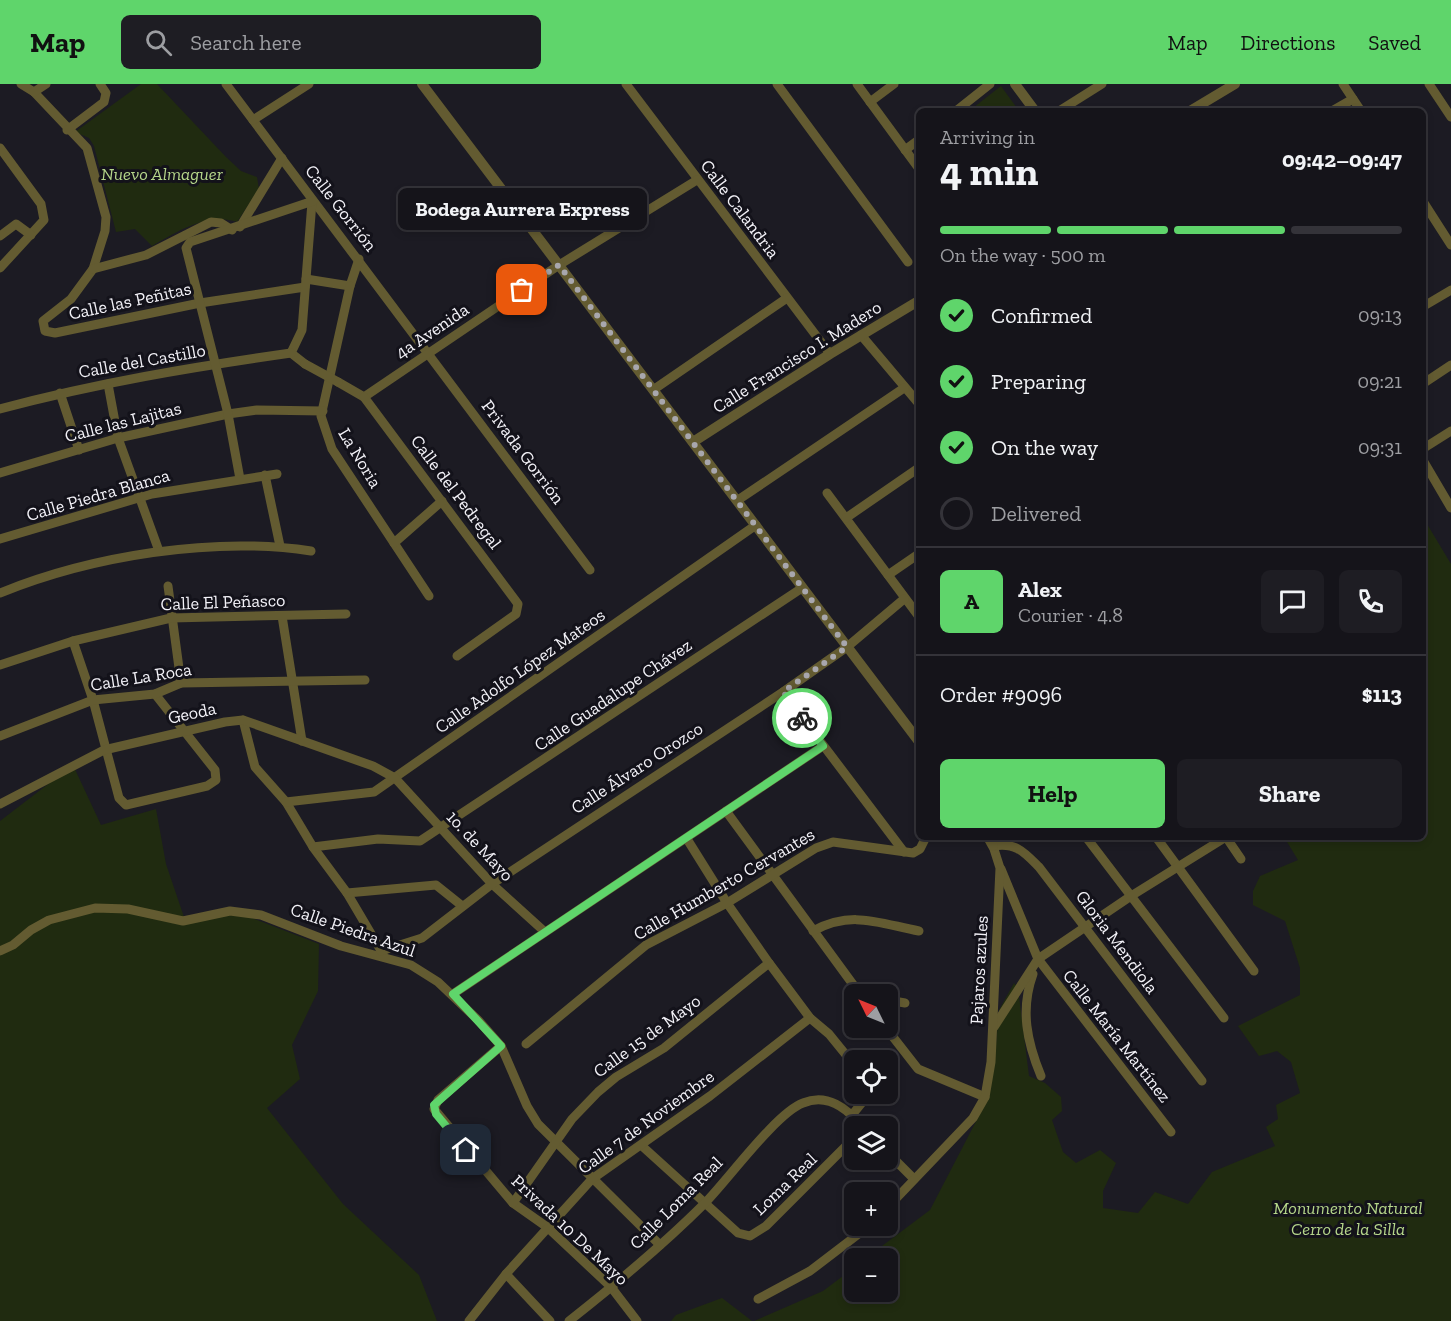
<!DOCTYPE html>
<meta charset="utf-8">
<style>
:root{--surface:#15141a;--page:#1e1d23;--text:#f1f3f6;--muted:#9d9ea2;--line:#343339;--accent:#5fd56b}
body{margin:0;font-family:"Zilla Slab",serif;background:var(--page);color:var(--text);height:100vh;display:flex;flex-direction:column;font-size:22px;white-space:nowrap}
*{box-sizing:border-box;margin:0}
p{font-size:20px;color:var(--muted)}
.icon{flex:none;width:33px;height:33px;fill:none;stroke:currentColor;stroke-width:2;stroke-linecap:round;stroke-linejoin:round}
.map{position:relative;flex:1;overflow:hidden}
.drawer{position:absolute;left:916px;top:24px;width:510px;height:732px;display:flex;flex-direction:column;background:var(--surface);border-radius:9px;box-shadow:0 3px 9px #0003,0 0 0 2px var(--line)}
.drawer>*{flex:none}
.needle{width:39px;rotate:313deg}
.fabs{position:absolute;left:844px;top:900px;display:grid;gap:12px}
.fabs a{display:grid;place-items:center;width:54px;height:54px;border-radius:9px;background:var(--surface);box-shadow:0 3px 9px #0003,0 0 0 2px var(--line);font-size:30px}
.pin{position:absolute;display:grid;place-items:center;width:51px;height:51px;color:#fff;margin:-26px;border-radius:12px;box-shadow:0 3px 9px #0006}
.courier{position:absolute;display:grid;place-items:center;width:60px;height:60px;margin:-30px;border:4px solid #5fd56b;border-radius:50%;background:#fff;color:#222;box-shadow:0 2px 8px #0007}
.bubble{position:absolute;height:42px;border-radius:9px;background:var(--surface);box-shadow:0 3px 9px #0003,0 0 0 2px var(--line);font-size:20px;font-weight:700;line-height:42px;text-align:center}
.overview em{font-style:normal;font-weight:700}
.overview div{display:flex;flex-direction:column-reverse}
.overview{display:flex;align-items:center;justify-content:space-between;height:102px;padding:0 24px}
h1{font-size:39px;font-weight:700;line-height:45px}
.bar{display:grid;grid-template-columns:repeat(4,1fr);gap:9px 6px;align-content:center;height:72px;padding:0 24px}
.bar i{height:8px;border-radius:4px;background:var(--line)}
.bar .selected{background:var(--accent)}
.bar p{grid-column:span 4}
.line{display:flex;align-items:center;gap:15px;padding:0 24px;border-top:2px solid var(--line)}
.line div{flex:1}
.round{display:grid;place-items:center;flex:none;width:63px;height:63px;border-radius:9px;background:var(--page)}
ol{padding:0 24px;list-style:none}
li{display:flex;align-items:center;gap:18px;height:66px}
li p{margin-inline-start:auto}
li .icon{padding:6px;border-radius:50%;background:var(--accent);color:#111;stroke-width:4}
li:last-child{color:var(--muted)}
li i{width:33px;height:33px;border:3px solid var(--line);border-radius:50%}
.cta{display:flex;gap:12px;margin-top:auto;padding:12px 24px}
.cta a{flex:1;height:69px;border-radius:9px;background:var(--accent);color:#111;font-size:24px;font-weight:700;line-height:69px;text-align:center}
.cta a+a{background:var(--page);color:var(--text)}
header{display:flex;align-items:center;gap:36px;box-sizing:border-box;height:84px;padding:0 30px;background:var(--accent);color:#111}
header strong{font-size:28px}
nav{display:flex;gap:33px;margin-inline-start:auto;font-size:21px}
.search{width:420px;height:54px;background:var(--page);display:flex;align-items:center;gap:15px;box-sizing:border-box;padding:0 21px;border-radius:9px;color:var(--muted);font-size:22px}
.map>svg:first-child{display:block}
</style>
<header>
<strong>Map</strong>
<div class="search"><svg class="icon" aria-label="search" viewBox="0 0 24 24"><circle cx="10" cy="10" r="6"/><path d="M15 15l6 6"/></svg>Search here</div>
<nav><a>Map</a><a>Directions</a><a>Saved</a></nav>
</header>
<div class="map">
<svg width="1451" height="1237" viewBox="0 0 1451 1237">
<rect width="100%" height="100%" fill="#1c1b23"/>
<!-- green -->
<g fill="#202b10">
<path d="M 141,0 L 157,0 L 226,73 L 241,87 L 257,93 L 259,105 L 237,138 C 207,128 177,148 152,162 L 135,145 L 116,148 L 94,62 L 89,54 L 75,48 Z"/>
<polygon points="1001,2 1019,27 969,27"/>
<polygon points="1424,435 1451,480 1451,1237 754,1237 823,1207 855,1183 855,1208 888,1208 888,1174 866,1174 930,1126 984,1022 995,972 999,926 1014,899 1018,904 1029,992 1045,999 1061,1013 1062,1027 1052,1036 1063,1068 1076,1079 1100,1066 1116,1079 1103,1107 1103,1124 1138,1129 1155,1108 1188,1120 1212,1088 1275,1062 1266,1043 1278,1035 1276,1021 1300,1009 1291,978 1277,967 1259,972 1238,942 1300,911 1300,884 1285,837 1253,821 1253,807 1260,792 1298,776 1284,753 1424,753"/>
<polygon points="73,681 101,741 156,725 166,780 184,833 242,830 319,860 318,907 292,961 300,995 267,1024 343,1120 419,1191 437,1237 0,1237 0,737"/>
<polygon points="722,1214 752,1237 671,1237 676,1231"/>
</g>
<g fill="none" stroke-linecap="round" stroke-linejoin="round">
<!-- minor -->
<g stroke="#635b31" stroke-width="9">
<polyline points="21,0 34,8 87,64 106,133 105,147 93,185 71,215 43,237 45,247 55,249 200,219 305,203"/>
<polyline points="226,0 590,486"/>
<polyline points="626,0 830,270"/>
<polyline points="777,0 908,178"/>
<polyline points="857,0 920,86"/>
<polyline points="1343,0 1361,27"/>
<polyline points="1429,0 1451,33"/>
<polyline points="34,8 46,0"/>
<polyline points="870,18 894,0"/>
<polyline points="956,27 990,0"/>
<polyline points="1059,27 1102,0"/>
<polyline points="1332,27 1353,15"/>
<polyline points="253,36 309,0"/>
<polyline points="67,46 104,18 106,9 100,0"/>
<polyline points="0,64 41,120 44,136 0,184"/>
<polyline points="905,66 920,55"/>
<polyline points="1424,119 1451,161"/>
<polyline points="240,143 282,74"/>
<polyline points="0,152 16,140 31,151"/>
<polyline points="93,185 146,171 211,138 221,139 232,146"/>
<polyline points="306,195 350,202 359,175"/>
<polyline points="350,202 321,332 332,365 429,512"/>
<polyline points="1424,222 1451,206"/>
<polyline points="861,251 920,321"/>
<polyline points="305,280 291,269 302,246 312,118"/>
<polyline points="338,298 364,313 559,181 697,96"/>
<polyline points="1424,299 1451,281"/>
<polyline points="108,300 118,354 159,467"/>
<polyline points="653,306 787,214"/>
<polyline points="60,309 79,366"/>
<polyline points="364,313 518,520 516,530 457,572"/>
<path d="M 0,325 C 96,299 193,283 291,269"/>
<polyline points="1424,364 1451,347"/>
<polyline points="1424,378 1451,424"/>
<polyline points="0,389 118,354 228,330 257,326 323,327"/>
<polyline points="265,391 280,462"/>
<polyline points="240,395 228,330 186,164 190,158 313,117"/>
<polyline points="827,409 920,534"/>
<polyline points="738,416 904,304"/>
<polyline points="846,434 920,383"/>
<polyline points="0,455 152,410 277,390"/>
<polyline points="394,459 442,417"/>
<polyline points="888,491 920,469"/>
<polyline points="168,502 181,599"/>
<path d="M 0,509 C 91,472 213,452 311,467"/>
<polyline points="282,532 302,657"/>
<polyline points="73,557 93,616 119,714 126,721 207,702 216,696 215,686 155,610"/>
<polyline points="0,581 73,557 171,534 346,530"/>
<polyline points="783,608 904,768"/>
<polyline points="243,636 255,683 286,718 313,763 347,809 383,870"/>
<polyline points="0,652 93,616 155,610 181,599 365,596"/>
<polyline points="286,718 374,708 756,441"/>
<polyline points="0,720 104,666 225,638 243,636 373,682 395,694 492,800 545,848"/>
<polyline points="726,727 860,910"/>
<polyline points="1086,753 1224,934"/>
<polyline points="1156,753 1254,887"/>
<polyline points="1226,753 1241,775"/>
<polyline points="687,755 727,819 769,879 810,934 829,950 855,982"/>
<polyline points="313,763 378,755 420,757 802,504"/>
<polyline points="1001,785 1038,875 1171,1048"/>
<polyline points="347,809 436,801 461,821"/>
<path d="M 813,847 C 852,826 878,839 919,847"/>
<polyline points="0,867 13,861 31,846 49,836 95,824 128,825 183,837 230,827 261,831 341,862 411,881 438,898 478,936 501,962 527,1022 538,1040 660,1161"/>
<polyline points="381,867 422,854 492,800 783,608 847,563 904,515"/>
<path d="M 1033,890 C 1020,926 1027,958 1041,992"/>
<polyline points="453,910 823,662"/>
<polyline points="888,916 905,919"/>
<polyline points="994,943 1038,875 1131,812 1226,753"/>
<polyline points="886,944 918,985 985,1013"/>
<polyline points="526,960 646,861 727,819 816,764 833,758 913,769 920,765 926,753"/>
<polyline points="501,962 438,1016 434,1025 513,1119 547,1143 611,1203 637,1237"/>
<polyline points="852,1031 869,1010"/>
<polyline points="642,1062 738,1149 750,1152 766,1142 855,1053"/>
<polyline points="888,1069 914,1095"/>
<polyline points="513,1119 572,1035 598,1008 616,993 664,964 769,879"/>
<path d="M 888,1123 L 973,1034 L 985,1013 L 991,978 L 1000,784 L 993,762 C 1016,758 1024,768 1039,783 L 1202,997"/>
<polyline points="506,1190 550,1237"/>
<polyline points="758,1215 810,1187 869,1142"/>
<polyline points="469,1237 506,1190 592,1095 710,1012 810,934"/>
<path d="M 569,1237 C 616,1200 662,1162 704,1120 C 727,1097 776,1029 803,1019 C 827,1009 847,1024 861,1042"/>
</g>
<!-- tertiary -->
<g stroke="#635b31" stroke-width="10">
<polyline points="422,0 920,659"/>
<polyline points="1015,0 1035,27"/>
<polyline points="1190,27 1235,0"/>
<polyline points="693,358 830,270 920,216"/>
<polyline points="988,753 993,762"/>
</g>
<!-- minor-bridge -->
<polyline stroke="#635b31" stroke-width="9" points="305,280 338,298"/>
</g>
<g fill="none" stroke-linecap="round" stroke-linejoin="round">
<!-- done -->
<polyline stroke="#a8a7ad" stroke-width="6" stroke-dasharray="0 10.8" points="522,206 559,181 847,563 783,608 802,634"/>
<!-- route -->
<polyline stroke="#5fd56b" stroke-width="8" points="466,1066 436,1030 434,1021 501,962 453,910 823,662 802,634"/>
</g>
<g text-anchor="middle" stroke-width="6" stroke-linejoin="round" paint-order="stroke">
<!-- park labels -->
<g font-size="18" font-style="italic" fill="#b5d68a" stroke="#13121a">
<text x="162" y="96">Nuevo Almaguer</text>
<text x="1348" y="1130">Monumento Natural<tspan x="1348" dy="21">Cerro de la Silla</tspan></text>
</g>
<!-- street labels -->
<g font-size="18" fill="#f3f2f8" stroke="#13121a">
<text transform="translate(341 124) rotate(52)" y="6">Calle Gorrión</text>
<text transform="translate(740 125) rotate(53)" y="6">Calle Calandria</text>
<text transform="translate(130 217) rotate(-12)" y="6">Calle las Peñitas</text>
<text transform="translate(432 247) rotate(-34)" y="6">4a Avenida</text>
<text transform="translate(797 273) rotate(-32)" y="6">Calle Francisco I. Madero</text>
<text transform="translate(142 277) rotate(-10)" y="6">Calle del Castillo</text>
<text transform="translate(123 338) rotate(-14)" y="6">Calle las Lajitas</text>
<text transform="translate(523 368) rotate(53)" y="6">Privada Gorrión</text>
<text transform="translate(360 374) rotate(59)" y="6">La Noria</text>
<text transform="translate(456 408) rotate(53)" y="6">Calle del Pedregal</text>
<text transform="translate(98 411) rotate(-16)" y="6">Calle Piedra Blanca</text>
<text transform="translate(223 518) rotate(-2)" y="6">Calle El Peñasco</text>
<text transform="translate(520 587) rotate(-35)" y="6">Calle Adolfo López Mateos</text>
<text transform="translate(141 593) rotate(-9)" y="6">Calle La Roca</text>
<text transform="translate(613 611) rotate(-34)" y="6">Calle Guadalupe Chávez</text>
<text transform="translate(192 629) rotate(-12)" y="6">Geoda</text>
<text transform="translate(637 684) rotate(-33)" y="6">Calle Álvaro Orozco</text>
<text transform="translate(480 762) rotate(47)" y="6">1o. de Mayo</text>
<text transform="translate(724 800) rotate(-30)" y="6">Calle Humberto Cervantes</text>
<text transform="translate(353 846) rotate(19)" y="6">Calle Piedra Azul</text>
<text transform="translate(1117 858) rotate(53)" y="6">Gloria Mendiola</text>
<text transform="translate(979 886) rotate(-87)" y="6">Pajaros azules</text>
<text transform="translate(647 952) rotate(-36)" y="6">Calle 15 de Mayo</text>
<text transform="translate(1117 952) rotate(52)" y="6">Calle María Martínez</text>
<text transform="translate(646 1038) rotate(-36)" y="6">Calle 7 de Noviembre</text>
<text transform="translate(785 1100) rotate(-44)" y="6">Loma Real</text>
<text transform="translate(676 1119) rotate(-45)" y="6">Calle Loma Real</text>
<text transform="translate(570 1146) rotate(43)" y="6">Privada 10 De Mayo</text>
</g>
</g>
</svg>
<div class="fabs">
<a><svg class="needle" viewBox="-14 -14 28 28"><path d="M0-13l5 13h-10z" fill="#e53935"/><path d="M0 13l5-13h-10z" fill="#9d9ea2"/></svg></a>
<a><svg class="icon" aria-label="locate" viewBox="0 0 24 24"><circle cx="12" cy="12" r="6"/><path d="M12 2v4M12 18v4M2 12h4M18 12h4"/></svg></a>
<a><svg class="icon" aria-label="layers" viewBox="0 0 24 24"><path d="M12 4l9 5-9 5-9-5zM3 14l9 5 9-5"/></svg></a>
<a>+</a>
<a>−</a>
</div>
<div class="pin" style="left:522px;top:206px;background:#ea580c"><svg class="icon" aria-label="bag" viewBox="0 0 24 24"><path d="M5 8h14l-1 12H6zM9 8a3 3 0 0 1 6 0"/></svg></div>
<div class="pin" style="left:466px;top:1066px;background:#1f2937"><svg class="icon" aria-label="home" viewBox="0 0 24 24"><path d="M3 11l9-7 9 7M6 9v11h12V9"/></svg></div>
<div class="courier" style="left:802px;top:634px"><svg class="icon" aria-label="bike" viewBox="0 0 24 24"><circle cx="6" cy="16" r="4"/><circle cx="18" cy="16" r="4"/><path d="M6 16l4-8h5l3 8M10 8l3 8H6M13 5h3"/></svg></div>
<div class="bubble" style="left:398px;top:104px;width:249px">Bodega Aurrera Express</div>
<section class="drawer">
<div class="overview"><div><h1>4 min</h1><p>Arriving in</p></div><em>09:42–09:47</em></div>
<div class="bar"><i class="selected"></i><i class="selected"></i><i class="selected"></i><i></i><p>On the way · 500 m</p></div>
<ol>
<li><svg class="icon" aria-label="check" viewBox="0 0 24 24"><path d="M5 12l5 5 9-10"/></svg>Confirmed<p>09:13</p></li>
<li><svg class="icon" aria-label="check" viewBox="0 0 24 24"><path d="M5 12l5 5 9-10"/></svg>Preparing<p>09:21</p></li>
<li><svg class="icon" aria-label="check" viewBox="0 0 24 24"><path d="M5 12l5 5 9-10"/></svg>On the way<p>09:31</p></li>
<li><i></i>Delivered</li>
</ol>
<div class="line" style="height:108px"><b class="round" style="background:var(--accent);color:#111">A</b><div><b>Alex</b><p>Courier · 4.8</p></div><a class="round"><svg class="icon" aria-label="chat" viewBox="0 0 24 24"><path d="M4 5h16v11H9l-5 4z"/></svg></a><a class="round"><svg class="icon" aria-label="phone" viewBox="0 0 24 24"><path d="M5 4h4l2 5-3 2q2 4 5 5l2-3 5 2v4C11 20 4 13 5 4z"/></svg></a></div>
<div class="line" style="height:78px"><div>Order #9096</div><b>$113</b></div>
<div class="cta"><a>Help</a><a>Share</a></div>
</section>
</div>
